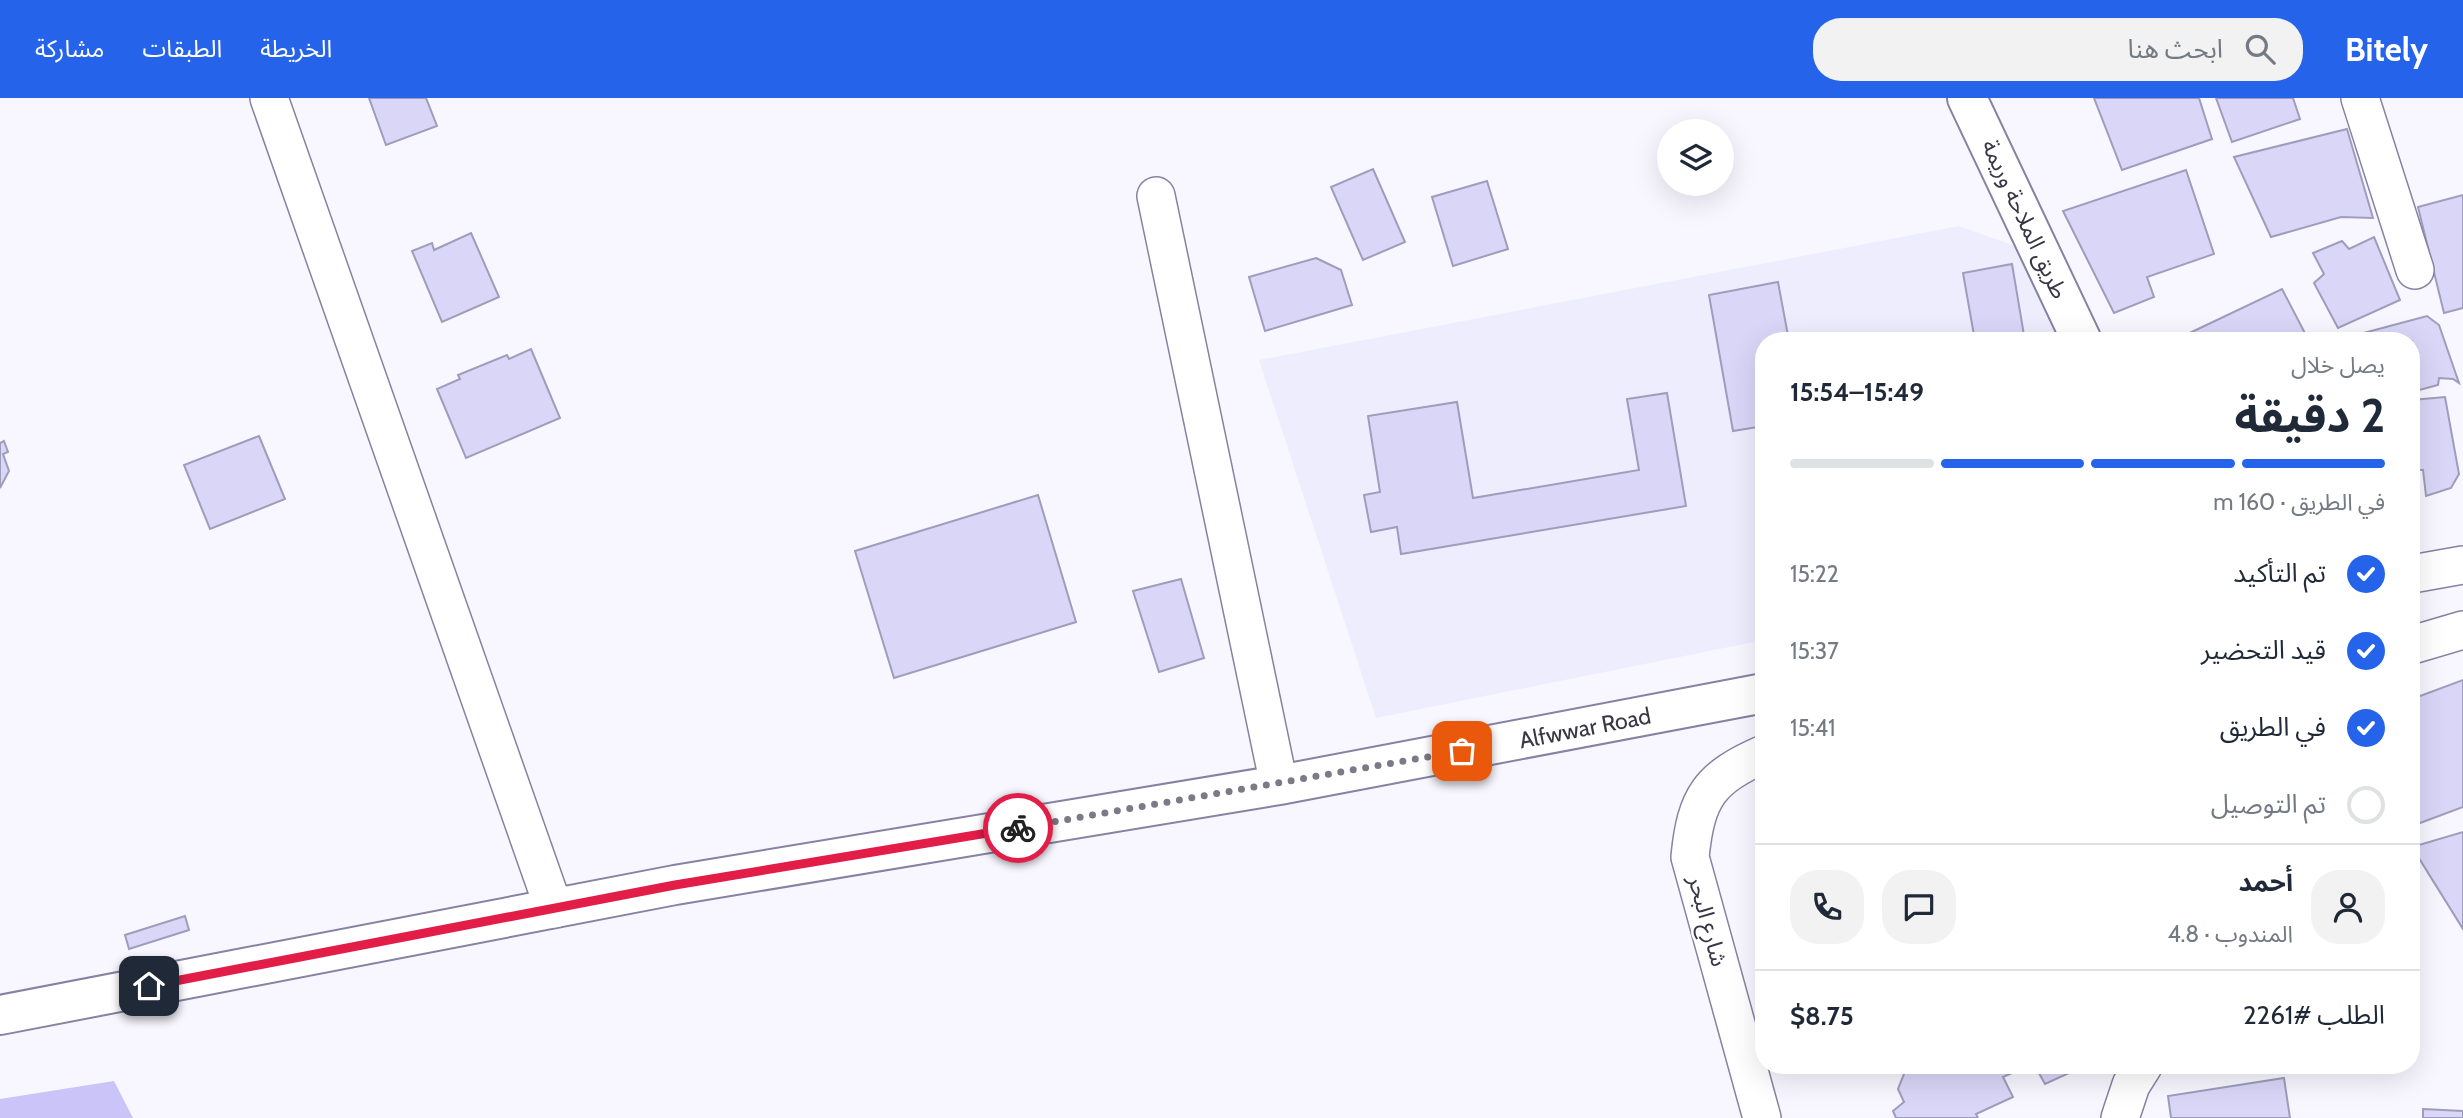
<!DOCTYPE html>
<html lang="ar">
<meta charset="utf-8">
<style>
:root{--surface:#fff;--page:#f2f2f3;--text:#1f2937;--muted:#747a83;--line:#e0e1e3;--accent:#2563eb}
body{margin:0;font-family:Cabin,"Noto Sans Arabic",sans-serif;background:var(--page);color:var(--text);direction:rtl;height:100vh;display:flex;flex-direction:column;font-size:26px;white-space:nowrap}
*{box-sizing:border-box;margin:0}
p{font-size:23px;color:var(--muted)}
.icon{flex:none;width:38px;height:38px;fill:none;stroke:currentColor;stroke-width:2;stroke-linecap:round;stroke-linejoin:round}
.map{position:relative;flex:1;overflow:hidden;direction:ltr}
.sheet{position:absolute;left:1755px;top:234px;width:665px;height:742px;display:flex;flex-direction:column;background:var(--surface);border-radius:28px;box-shadow:0 7px 28px #0002;direction:rtl}
.sheet>*{flex:none}
.controls{position:absolute;left:1657px;top:21px;display:grid;gap:14px}
.controls a{display:grid;place-items:center;width:77px;height:77px;border-radius:50%;background:var(--surface);box-shadow:0 7px 28px #0002;font-size:35px}
.pin{position:absolute;display:grid;place-items:center;width:60px;height:60px;color:#fff;margin:-30px;border-radius:14px;box-shadow:0 4px 10px #0006}
.courier{position:absolute;display:grid;place-items:center;width:70px;height:70px;margin:-35px;border:5px solid #e11d48;border-radius:50%;background:#fff;color:#222;box-shadow:0 2px 9px #0007}
.summary em{font-style:normal;font-weight:700}
.summary div{display:flex;flex-direction:column-reverse}
.summary{display:flex;align-items:center;justify-content:space-between;height:119px;padding:0 35px}
h1{font-size:46px;font-weight:700;line-height:52px}
.bar{display:grid;grid-template-columns:repeat(4,1fr);gap:10px 7px;align-content:center;height:84px;padding:0 35px}
.bar i{height:9px;border-radius:5px;background:var(--line)}
.bar .active{background:var(--accent)}
.bar p{grid-column:span 4}
.line{display:flex;align-items:center;gap:18px;padding:0 35px;border-top:2px solid var(--line)}
.line div{flex:1}
.round{display:grid;place-items:center;flex:none;width:74px;height:74px;border-radius:28px;background:var(--page)}
ol{padding:0 35px;list-style:none}
li{display:flex;align-items:center;gap:21px;height:77px}
li p{margin-inline-start:auto}
li .icon{padding:7px;border-radius:50%;background:var(--accent);color:#fff;stroke-width:4}
li:last-child{color:var(--muted)}
li i{width:38px;height:38px;border:4px solid var(--line);border-radius:50%}
header{display:flex;align-items:center;gap:42px;box-sizing:border-box;height:98px;padding:0 35px;background:var(--accent);color:#fff}
header strong{font-size:33px}
nav{display:flex;gap:38px;margin-inline-start:auto;font-size:24px}
.search{width:490px;height:63px;background:var(--page);display:flex;align-items:center;gap:18px;box-sizing:border-box;padding:0 24px;border-radius:28px;color:var(--muted);font-size:26px}
.map>svg:first-child{display:block}
</style>
<header>
<strong>Bitely</strong>
<div class="search"><svg class="icon" aria-label="search" viewBox="0 0 24 24"><circle cx="10" cy="10" r="6"/><path d="M15 15l6 6"/></svg>ابحث هنا</div>
<nav><a>الخريطة</a><a>الطبقات</a><a>مشاركة</a></nav>
</header>
<div class="map">
<svg width="2463" height="1020" viewBox="0 0 2463 1020">
<rect width="100%" height="100%" fill="#f8f7ff"/>
<!-- built -->
<polygon fill="#eeedfe" points="1959,128 2018,149 2061,243 1764,243 1764,542 1376,620 1259,262"/>
<!-- green -->
<polygon fill="#cac4f8" points="114,983 133,1020 0,1020 0,1001"/>
<!-- building -->
<g fill="#d9d6f8" stroke="#9f9cbc" stroke-width="2">
<polygon points="369,0 426,0 437,28 386,47"/>
<polygon points="2094,0 2199,0 2212,41 2122,72"/>
<polygon points="2216,0 2293,0 2300,21 2232,44"/>
<polygon points="2347,31 2373,120 2341,119 2271,139 2234,59"/>
<polygon points="1373,71 1405,144 1363,162 1331,89"/>
<polygon points="2186,72 2214,156 2147,179 2154,199 2114,215 2063,113"/>
<polygon points="1487,83 1508,151 1453,168 1432,99"/>
<polygon points="2463,97 2463,210 2444,215 2418,109"/>
<polygon points="471,135 499,199 442,224 412,153 432,145 434,152"/>
<polygon points="2374,139 2400,202 2338,230 2314,185 2324,176 2313,155 2342,143 2349,151"/>
<polygon points="1316,160 1341,172 1352,207 1265,233 1249,179"/>
<polygon points="2012,166 2025,243 1975,243 1963,175"/>
<polygon points="1778,184 1789,243 1764,243 1764,328 1733,333 1709,197"/>
<polygon points="2282,191 2309,243 2177,241"/>
<polygon points="2427,218 2439,227 2459,285 2453,281 2439,280 2438,287 2412,294 2412,243 2341,241"/>
<polygon points="531,251 560,320 466,360 437,291 460,281 458,277 507,257 509,261"/>
<polygon points="1667,295 1686,408 1401,456 1397,429 1371,434 1364,397 1380,394 1368,318 1457,304 1473,400 1639,372 1627,301"/>
<polygon points="2445,299 2459,376 2451,390 2426,398 2423,372 2416,372 2419,398 2412,399 2412,302"/>
<polygon points="259,338 285,401 210,431 184,367"/>
<polygon points="4,343 8,354 3,356 9,373 0,390 0,345"/>
<polygon points="1038,397 1076,524 894,580 855,453"/>
<polygon points="1181,481 1204,560 1159,574 1133,493"/>
<polygon points="2463,582 2463,709 2412,728 2412,601"/>
<polygon points="2463,734 2463,831 2412,749"/>
<polygon points="185,818 189,832 129,851 125,837"/>
<polygon points="2412,916 2419,917 2416,951 2412,952"/>
<polygon points="1928,968 2019,968 2021,971 2003,979 2013,999 1976,1016 1978,1020 1896,1020 1893,1013 1904,1004 1898,991 1906,971"/>
<polygon points="2035,968 2077,968 2078,971 2045,986"/>
<polygon points="2284,980 2290,1020 2171,1020 2168,998"/>
<polygon points="2423,1011 2463,1013 2463,1020 2423,1020"/>
</g>
<g fill="none" stroke-linecap="round" stroke-linejoin="round">
<!-- minor casing -->
<g stroke="#8582a2" stroke-width="40">
<g id="minor">
<polyline points="269,0 554,811"/>
<polyline points="2360,0 2415,172"/>
<polyline points="1156,98 1279,687"/>
<polyline points="2412,476 2463,467"/>
<polyline points="2412,547 2463,532"/>
<path d="M 1762,1020 L 1690,759 C 1696,699 1709,680 1764,656"/>
<polyline points="2120,1020 2131,987 2143,968"/>
</g>
</g>
<!-- tertiary casing -->
<g stroke="#8582a2" stroke-width="42">
<g id="tertiary">
<polyline points="1967,0 2082,243"/>
<polyline points="0,917 675,787 1279,687 1764,595"/>
</g>
</g>
<!-- minor -->
<use href="#minor" stroke="#fff" stroke-width="37"/>
<!-- tertiary -->
<use href="#tertiary" stroke="#fff" stroke-width="38"/>
</g>
<g fill="none" stroke-linecap="round" stroke-linejoin="round">
<!-- done -->
<polyline stroke="#7c7a86" stroke-width="7" stroke-dasharray="0 12.6" points="1018,730 1462,653"/>
<!-- route -->
<polyline stroke="#e11d48" stroke-width="9" points="149,888 675,787 1018,730"/>
</g>
<g text-anchor="middle" stroke-width="5" stroke-linejoin="round" paint-order="stroke">
<!-- street labels -->
<g font-size="23" fill="#393745" stroke="#fff">
<text transform="translate(2025 121) rotate(65)" y="8">طريق الملاحة وريمة</text>
<text transform="translate(1585 630) rotate(-11)" y="8">Alfwwar Road</text>
<text transform="translate(1708 823) rotate(75)" y="8">شارع البحر</text>
</g>
</g>
</svg>
<div class="controls">
<a><svg class="icon" aria-label="layers" viewBox="0 0 24 24"><path d="M12 4l9 5-9 5-9-5zM3 14l9 5 9-5"/></svg></a>
</div>
<div class="pin" style="left:1462px;top:653px;background:#ea580c"><svg class="icon" aria-label="bag" viewBox="0 0 24 24"><path d="M5 8h14l-1 12H6zM9 8a3 3 0 0 1 6 0"/></svg></div>
<div class="pin" style="left:149px;top:888px;background:#1f2937"><svg class="icon" aria-label="home" viewBox="0 0 24 24"><path d="M3 11l9-7 9 7M6 9v11h12V9"/></svg></div>
<div class="courier" style="left:1018px;top:730px"><svg class="icon" aria-label="bike" viewBox="0 0 24 24"><circle cx="6" cy="16" r="4"/><circle cx="18" cy="16" r="4"/><path d="M6 16l4-8h5l3 8M10 8l3 8H6M13 5h3"/></svg></div>
<section class="sheet">
<div class="summary"><div><h1>2 دقيقة</h1><p>يصل خلال</p></div><em>15:49–15:54</em></div>
<div class="bar"><i class="active"></i><i class="active"></i><i class="active"></i><i></i><p>في الطريق · 160 m</p></div>
<ol>
<li><svg class="icon" aria-label="check" viewBox="0 0 24 24"><path d="M5 12l5 5 9-10"/></svg>تم التأكيد<p>15:22</p></li>
<li><svg class="icon" aria-label="check" viewBox="0 0 24 24"><path d="M5 12l5 5 9-10"/></svg>قيد التحضير<p>15:37</p></li>
<li><svg class="icon" aria-label="check" viewBox="0 0 24 24"><path d="M5 12l5 5 9-10"/></svg>في الطريق<p>15:41</p></li>
<li><i></i>تم التوصيل</li>
</ol>
<div class="line" style="height:126px"><a class="round"><svg class="icon" aria-label="person" viewBox="0 0 24 24"><circle cx="12" cy="8" r="4"/><path d="M4 21q1-7 8-7t8 7"/></svg></a><div><b>أحمد</b><p>المندوب · 4.8</p></div><a class="round"><svg class="icon" aria-label="chat" viewBox="0 0 24 24"><path d="M4 5h16v11H9l-5 4z"/></svg></a><a class="round"><svg class="icon" aria-label="phone" viewBox="0 0 24 24"><path d="M5 4h4l2 5-3 2q2 4 5 5l2-3 5 2v4C11 20 4 13 5 4z"/></svg></a></div>
<div class="line" style="height:91px"><div>الطلب #2261</div><b>$8.75</b></div>
</section>
</div>
